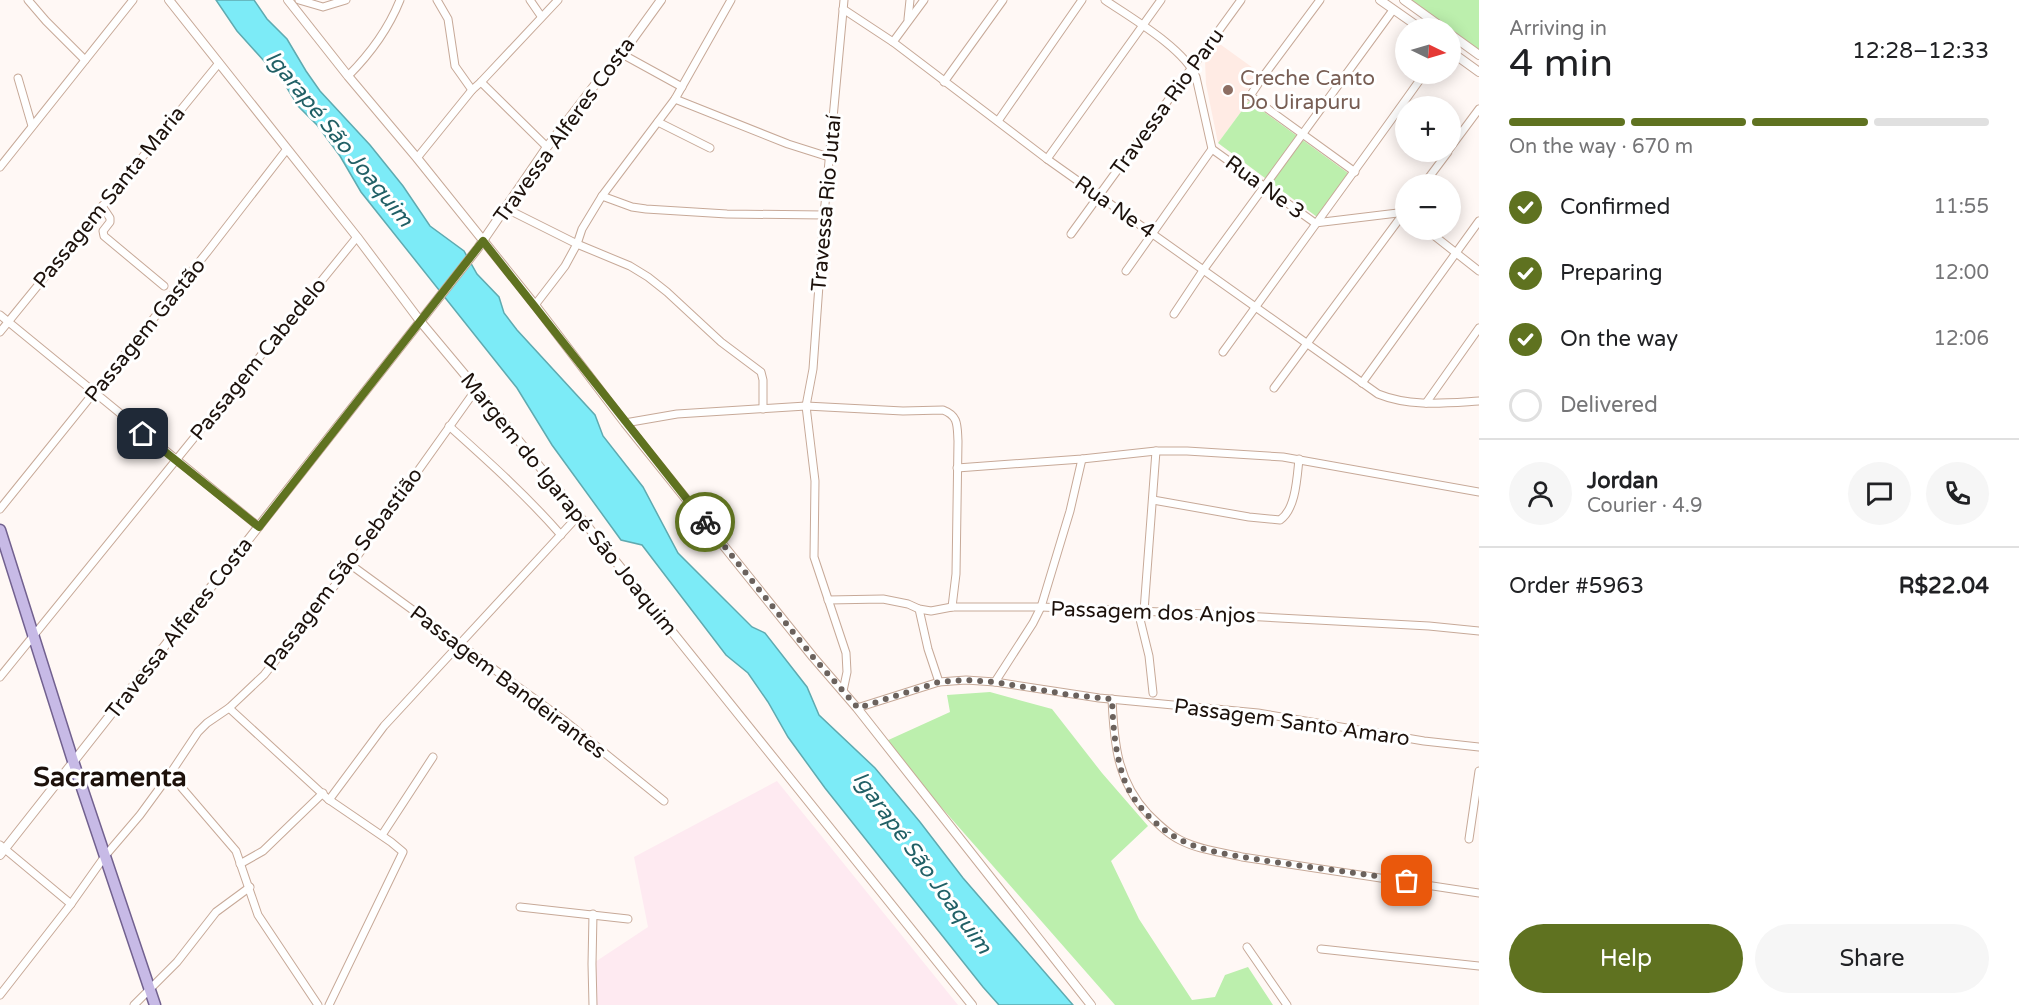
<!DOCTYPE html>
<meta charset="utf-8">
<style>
:root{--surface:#fff;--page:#f6f6f6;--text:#202124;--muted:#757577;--line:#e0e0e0;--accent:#5f7220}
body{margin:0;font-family:"Varela Round",sans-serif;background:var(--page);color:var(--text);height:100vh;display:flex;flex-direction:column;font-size:22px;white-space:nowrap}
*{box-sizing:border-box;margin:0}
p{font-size:20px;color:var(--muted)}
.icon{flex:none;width:33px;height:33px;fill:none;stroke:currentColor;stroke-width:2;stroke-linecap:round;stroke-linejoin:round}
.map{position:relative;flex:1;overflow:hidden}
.side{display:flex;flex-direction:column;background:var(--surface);width:540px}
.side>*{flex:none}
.needle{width:39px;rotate:95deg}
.tools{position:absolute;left:1395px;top:18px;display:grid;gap:12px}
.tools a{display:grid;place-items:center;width:66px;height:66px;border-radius:50%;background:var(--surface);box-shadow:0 3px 15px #0003;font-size:30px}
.pin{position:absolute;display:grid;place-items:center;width:51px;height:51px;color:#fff;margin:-26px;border-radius:12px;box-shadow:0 3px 9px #0006}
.courier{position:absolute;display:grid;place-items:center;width:60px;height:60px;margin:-30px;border:4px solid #5f7220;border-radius:50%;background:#fff;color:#222;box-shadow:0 2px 8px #0007}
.overview em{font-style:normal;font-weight:600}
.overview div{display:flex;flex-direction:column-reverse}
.overview{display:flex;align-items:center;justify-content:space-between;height:102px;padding:0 30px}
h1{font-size:39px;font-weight:600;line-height:45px}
.bar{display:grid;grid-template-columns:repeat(4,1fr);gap:9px 6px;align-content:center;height:72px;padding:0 30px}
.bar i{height:8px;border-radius:4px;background:var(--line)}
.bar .selected{background:var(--accent)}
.bar p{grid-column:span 4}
.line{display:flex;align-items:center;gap:15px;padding:0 30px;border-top:2px solid var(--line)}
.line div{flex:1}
.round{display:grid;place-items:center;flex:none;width:63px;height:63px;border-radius:32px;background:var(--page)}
ol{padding:0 30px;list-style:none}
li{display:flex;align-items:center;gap:18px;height:66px}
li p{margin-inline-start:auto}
li .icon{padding:6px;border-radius:50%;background:var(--accent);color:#fff;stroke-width:4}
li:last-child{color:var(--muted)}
li i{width:33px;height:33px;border:3px solid var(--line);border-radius:50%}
.primary-button{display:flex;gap:12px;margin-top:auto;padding:12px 30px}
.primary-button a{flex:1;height:69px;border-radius:36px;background:var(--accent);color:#fff;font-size:24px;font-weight:600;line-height:69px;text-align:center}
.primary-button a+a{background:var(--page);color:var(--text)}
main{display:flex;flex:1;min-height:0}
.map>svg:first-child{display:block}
</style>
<main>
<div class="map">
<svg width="1479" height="1005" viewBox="0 0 1479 1005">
<rect width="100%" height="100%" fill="#fff8f5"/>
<!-- industrial -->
<polygon fill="#feeaf1" points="777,781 958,1005 590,1005 589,966 648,927 634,857"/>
<!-- education -->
<polygon fill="#ffebe4" points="1217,42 1260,73 1244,95 1249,101 1218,143 1206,84 1205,61"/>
<!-- green -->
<g fill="#bcefad">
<polygon points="1404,0 1479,0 1479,56 1451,35 1450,28 1442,28"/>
<polygon points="1249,101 1348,173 1317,217 1218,143"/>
<polygon points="990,692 1052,709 1102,773 1148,826 1111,861 1139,919 1192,1000 1215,997 1225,975 1248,967 1273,1005 1115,1005 884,742 950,712 947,695"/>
</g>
<!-- water -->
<polygon fill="#7cebf7" stroke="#5faab0" stroke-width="1.5" points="216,0 254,0 267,19 287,39 306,71 320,91 370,145 403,186 430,226 464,251 477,274 499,297 504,313 517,330 595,415 603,436 643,487 678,553 752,627 765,633 807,687 819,715 875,768 920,822 963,878 1073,1005 999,1005 983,987 825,788 788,737 768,702 748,673 726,655 642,545 621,540 552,445 517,388 361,192 340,156 317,125 298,106 284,83 237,31"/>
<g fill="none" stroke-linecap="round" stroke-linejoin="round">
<!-- minor casing -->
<g stroke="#c7a998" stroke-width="9">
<g id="minor">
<polyline points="28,0 46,21 85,60"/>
<polyline points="299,0 323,7 346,0"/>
<polyline points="437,0 448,19 455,66 472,90"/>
<polyline points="530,0 541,16"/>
<path d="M 1105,0 C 1131,18 1184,48 1196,77 L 1212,149 L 1315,223 L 1406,212"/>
<polyline points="1320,0 1262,78 1250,96 1355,172"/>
<path d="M 843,9 L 893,42 L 1047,159 L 1378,394 C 1410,407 1445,403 1479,401"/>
<polyline points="908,19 910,0"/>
<polyline points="893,42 924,0"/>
<polyline points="622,54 682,87"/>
<path d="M 348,76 C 371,53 388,30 400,0"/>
<polyline points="18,78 32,126"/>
<polyline points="481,82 547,147"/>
<polyline points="944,82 1003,0"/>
<polyline points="675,99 788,144 829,157"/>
<polyline points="998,121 1082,0"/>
<polyline points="658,122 710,148"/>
<polyline points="1450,148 1479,109"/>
<polyline points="417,158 472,90 481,82 558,0"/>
<polyline points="1047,159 1161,0"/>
<polyline points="0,167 133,0"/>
<polyline points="1424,184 1448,152"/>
<polyline points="602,196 632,207 646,209 727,214 824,215"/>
<polyline points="102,206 110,218 110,222 103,231 104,236 164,286"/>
<polyline points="505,208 577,244 630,266 648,277 667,292 721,342 761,372 763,380 763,409"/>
<polyline points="1427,230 1479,271"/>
<polyline points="1071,234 1241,0"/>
<polyline points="1126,271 1212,149"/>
<polyline points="535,305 565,266 577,244 582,229 602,196 675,99 731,0"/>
<polyline points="1174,314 1204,269 1393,10"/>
<polyline points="0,315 259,527"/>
<polyline points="0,332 219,63"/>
<path d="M 1223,352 C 1290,259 1358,167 1424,74"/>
<polyline points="1362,383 1479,221"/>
<polyline points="1274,388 1406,210"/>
<polyline points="1426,403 1479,328"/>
<path d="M 625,423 L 677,414 L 806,406 L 903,411 L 943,410 C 959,416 957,426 958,441 L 956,574 L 952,607"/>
<path d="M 449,426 C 488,461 526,495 561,535"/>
<polyline points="957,468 1082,459 1156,451 1187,451 1283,457 1479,492"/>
<path d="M 1153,500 L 1249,517 L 1280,520 C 1296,509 1297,477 1299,459"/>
<polyline points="0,509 208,251 287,149"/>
<polyline points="351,565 565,721 664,801"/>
<polyline points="828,600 883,599 908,604 919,609 931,611 952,607 1041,607 1186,613 1429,626 1479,631"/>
<polyline points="919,609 928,649 939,682"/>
<polyline points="1138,611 1149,656 1153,693"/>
<polyline points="1144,611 1156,451"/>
<polyline points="0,677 357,237"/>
<polyline points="995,682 1033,623 1041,607 1070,511 1082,459"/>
<polyline points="843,691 847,672 846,653 814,557 815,481 806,406 813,369 824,215 844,0"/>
<path d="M 1112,699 C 1114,743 1117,781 1148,814 C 1158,824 1168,834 1180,840 C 1199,850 1222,852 1242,857 L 1479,893"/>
<polyline points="229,708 328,799 391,842 403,852 329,1005"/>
<polyline points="857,708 939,682 966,680 995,682 1099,698 1258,713 1424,741 1479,747"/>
<polyline points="170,774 236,851 258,915 318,1005"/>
<polyline points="329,800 384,726 579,515"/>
<polyline points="382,835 433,757"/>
<polyline points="1469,839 1479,771"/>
<polyline points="0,845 71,904"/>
<polyline points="240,864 263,851 323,793"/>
<polyline points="520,907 628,919"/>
<polyline points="1247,947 1287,1005"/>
<polyline points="1321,949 1479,966"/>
<polyline points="0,995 71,904 105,856 140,815 170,774 198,732 207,723 229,708 264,675 351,565 477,388"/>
<polyline points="134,1005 177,962 216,912 250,887"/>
<polyline points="593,1005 592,964 593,914"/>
</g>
</g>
<!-- tertiary casing -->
<g stroke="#c7a998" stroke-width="10">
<g id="tertiary">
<polyline points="169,0 357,237 420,321 486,400 972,1005"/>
<polyline points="288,0 348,76 417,158 535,305 625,423 813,657 857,708 1091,1005"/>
<polyline points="1380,0 1420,28"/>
<polyline points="1404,0 1443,28"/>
<polyline points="1450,34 1479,55"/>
<polyline points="1450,51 1479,72"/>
<polyline points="0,855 478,248 547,147 594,86 622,54 661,0"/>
</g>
</g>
<!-- primary casing -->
<g stroke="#72618f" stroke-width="13">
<polyline id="primary" points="0,530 73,761 155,1005"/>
</g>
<!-- minor -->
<use href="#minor" stroke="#fff" stroke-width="7"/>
<!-- tertiary -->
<use href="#tertiary" stroke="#fff" stroke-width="8"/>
<!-- primary -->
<use href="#primary" stroke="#c7bae6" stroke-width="10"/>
</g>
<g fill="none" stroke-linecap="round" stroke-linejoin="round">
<!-- done -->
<path stroke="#6b625d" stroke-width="6" stroke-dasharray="0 10.8" d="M 705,522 L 813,657 L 858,708 L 939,682 L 966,680 L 995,682 L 1070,695 L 1112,699 C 1113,726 1115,751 1123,776 C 1131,802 1156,827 1179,839 C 1205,853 1239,856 1267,861 C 1314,868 1361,873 1407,881"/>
<!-- route -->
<polyline stroke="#5f7220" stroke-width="8" points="143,434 259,527 483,241 705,522"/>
</g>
<!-- markers -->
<circle fill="#8d6e63" stroke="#fff" stroke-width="2" cx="1228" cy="90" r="6"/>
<g text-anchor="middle" stroke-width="6" stroke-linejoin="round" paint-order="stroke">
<!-- education labels -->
<g font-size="21" fill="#785e54" stroke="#fff" text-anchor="start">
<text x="1240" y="85">Creche Canto<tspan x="1240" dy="24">Do Uirapuru</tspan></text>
</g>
<!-- street labels -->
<g font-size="21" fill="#1c110b" stroke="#fff">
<text transform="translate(1167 102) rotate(-54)" y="7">Travessa Rio Paru</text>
<text transform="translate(564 130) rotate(-54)" y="7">Travessa Alferes Costa</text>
<text transform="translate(1265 187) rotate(36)" y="7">Rua Ne 3</text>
<text transform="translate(109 197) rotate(-51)" y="7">Passagem Santa Maria</text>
<text transform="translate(826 203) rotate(-85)" y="7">Travessa Rio Jutaí</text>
<text transform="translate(1115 207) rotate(35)" y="7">Rua Ne 4</text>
<text transform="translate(145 330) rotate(-51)" y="7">Passagem Gastão</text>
<text transform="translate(258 359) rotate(-51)" y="7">Passagem Cabedelo</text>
<text transform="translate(569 504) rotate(51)" y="7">Margem do Igarapé São Joaquim</text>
<text transform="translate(343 569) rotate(-53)" y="7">Passagem São Sebastião</text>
<text transform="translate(1153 612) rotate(2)" y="7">Passagem dos Anjos</text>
<text transform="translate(179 628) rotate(-52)" y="7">Travessa Alferes Costa</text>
<text transform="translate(508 682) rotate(37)" y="7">Passagem Bandeirantes</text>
<text transform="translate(1292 722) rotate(8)" y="7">Passagem Santo Amaro</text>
</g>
<!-- water labels -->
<g font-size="22" font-style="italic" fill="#216066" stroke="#fff">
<text transform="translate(340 138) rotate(51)" y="8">Igarapé São Joaquim</text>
<text transform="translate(923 862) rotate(54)" y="8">Igarapé São Joaquim</text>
</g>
<!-- district labels -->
<g font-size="27" font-weight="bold" fill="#1c110b" stroke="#fff">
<text x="110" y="786">Sacramenta</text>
</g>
</g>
</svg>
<div class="tools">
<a><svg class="needle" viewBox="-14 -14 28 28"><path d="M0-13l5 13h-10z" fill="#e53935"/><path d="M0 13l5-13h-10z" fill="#757577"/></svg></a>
<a>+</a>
<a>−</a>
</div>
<div class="pin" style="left:1407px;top:881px;background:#ea580c"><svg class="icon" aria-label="bag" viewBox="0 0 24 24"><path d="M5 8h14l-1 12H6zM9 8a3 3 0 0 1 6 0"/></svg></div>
<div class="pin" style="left:143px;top:434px;background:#1f2937"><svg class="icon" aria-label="home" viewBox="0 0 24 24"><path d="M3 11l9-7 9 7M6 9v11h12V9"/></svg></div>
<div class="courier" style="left:705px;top:522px"><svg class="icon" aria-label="bike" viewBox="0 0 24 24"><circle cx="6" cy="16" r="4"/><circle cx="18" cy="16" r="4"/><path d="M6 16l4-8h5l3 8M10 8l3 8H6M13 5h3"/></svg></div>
</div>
<section class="side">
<div class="overview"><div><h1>4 min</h1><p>Arriving in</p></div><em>12:28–12:33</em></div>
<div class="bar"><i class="selected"></i><i class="selected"></i><i class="selected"></i><i></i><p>On the way · 670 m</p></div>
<ol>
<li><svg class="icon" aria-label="check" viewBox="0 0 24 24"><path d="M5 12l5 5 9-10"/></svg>Confirmed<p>11:55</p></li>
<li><svg class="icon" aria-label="check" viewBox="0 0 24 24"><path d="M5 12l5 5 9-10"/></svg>Preparing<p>12:00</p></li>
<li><svg class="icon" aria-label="check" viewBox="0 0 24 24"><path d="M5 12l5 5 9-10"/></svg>On the way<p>12:06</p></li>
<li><i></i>Delivered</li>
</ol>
<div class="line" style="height:108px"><a class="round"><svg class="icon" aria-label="person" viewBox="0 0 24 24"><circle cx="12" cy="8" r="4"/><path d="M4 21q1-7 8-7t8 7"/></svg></a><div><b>Jordan</b><p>Courier · 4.9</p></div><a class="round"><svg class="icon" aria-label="chat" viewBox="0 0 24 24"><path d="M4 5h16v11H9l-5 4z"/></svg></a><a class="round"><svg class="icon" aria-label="phone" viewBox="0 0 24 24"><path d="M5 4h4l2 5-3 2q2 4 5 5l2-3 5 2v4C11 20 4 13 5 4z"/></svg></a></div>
<div class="line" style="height:78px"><div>Order #5963</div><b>R$22.04</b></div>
<div class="primary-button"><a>Help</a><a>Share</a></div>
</section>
</main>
